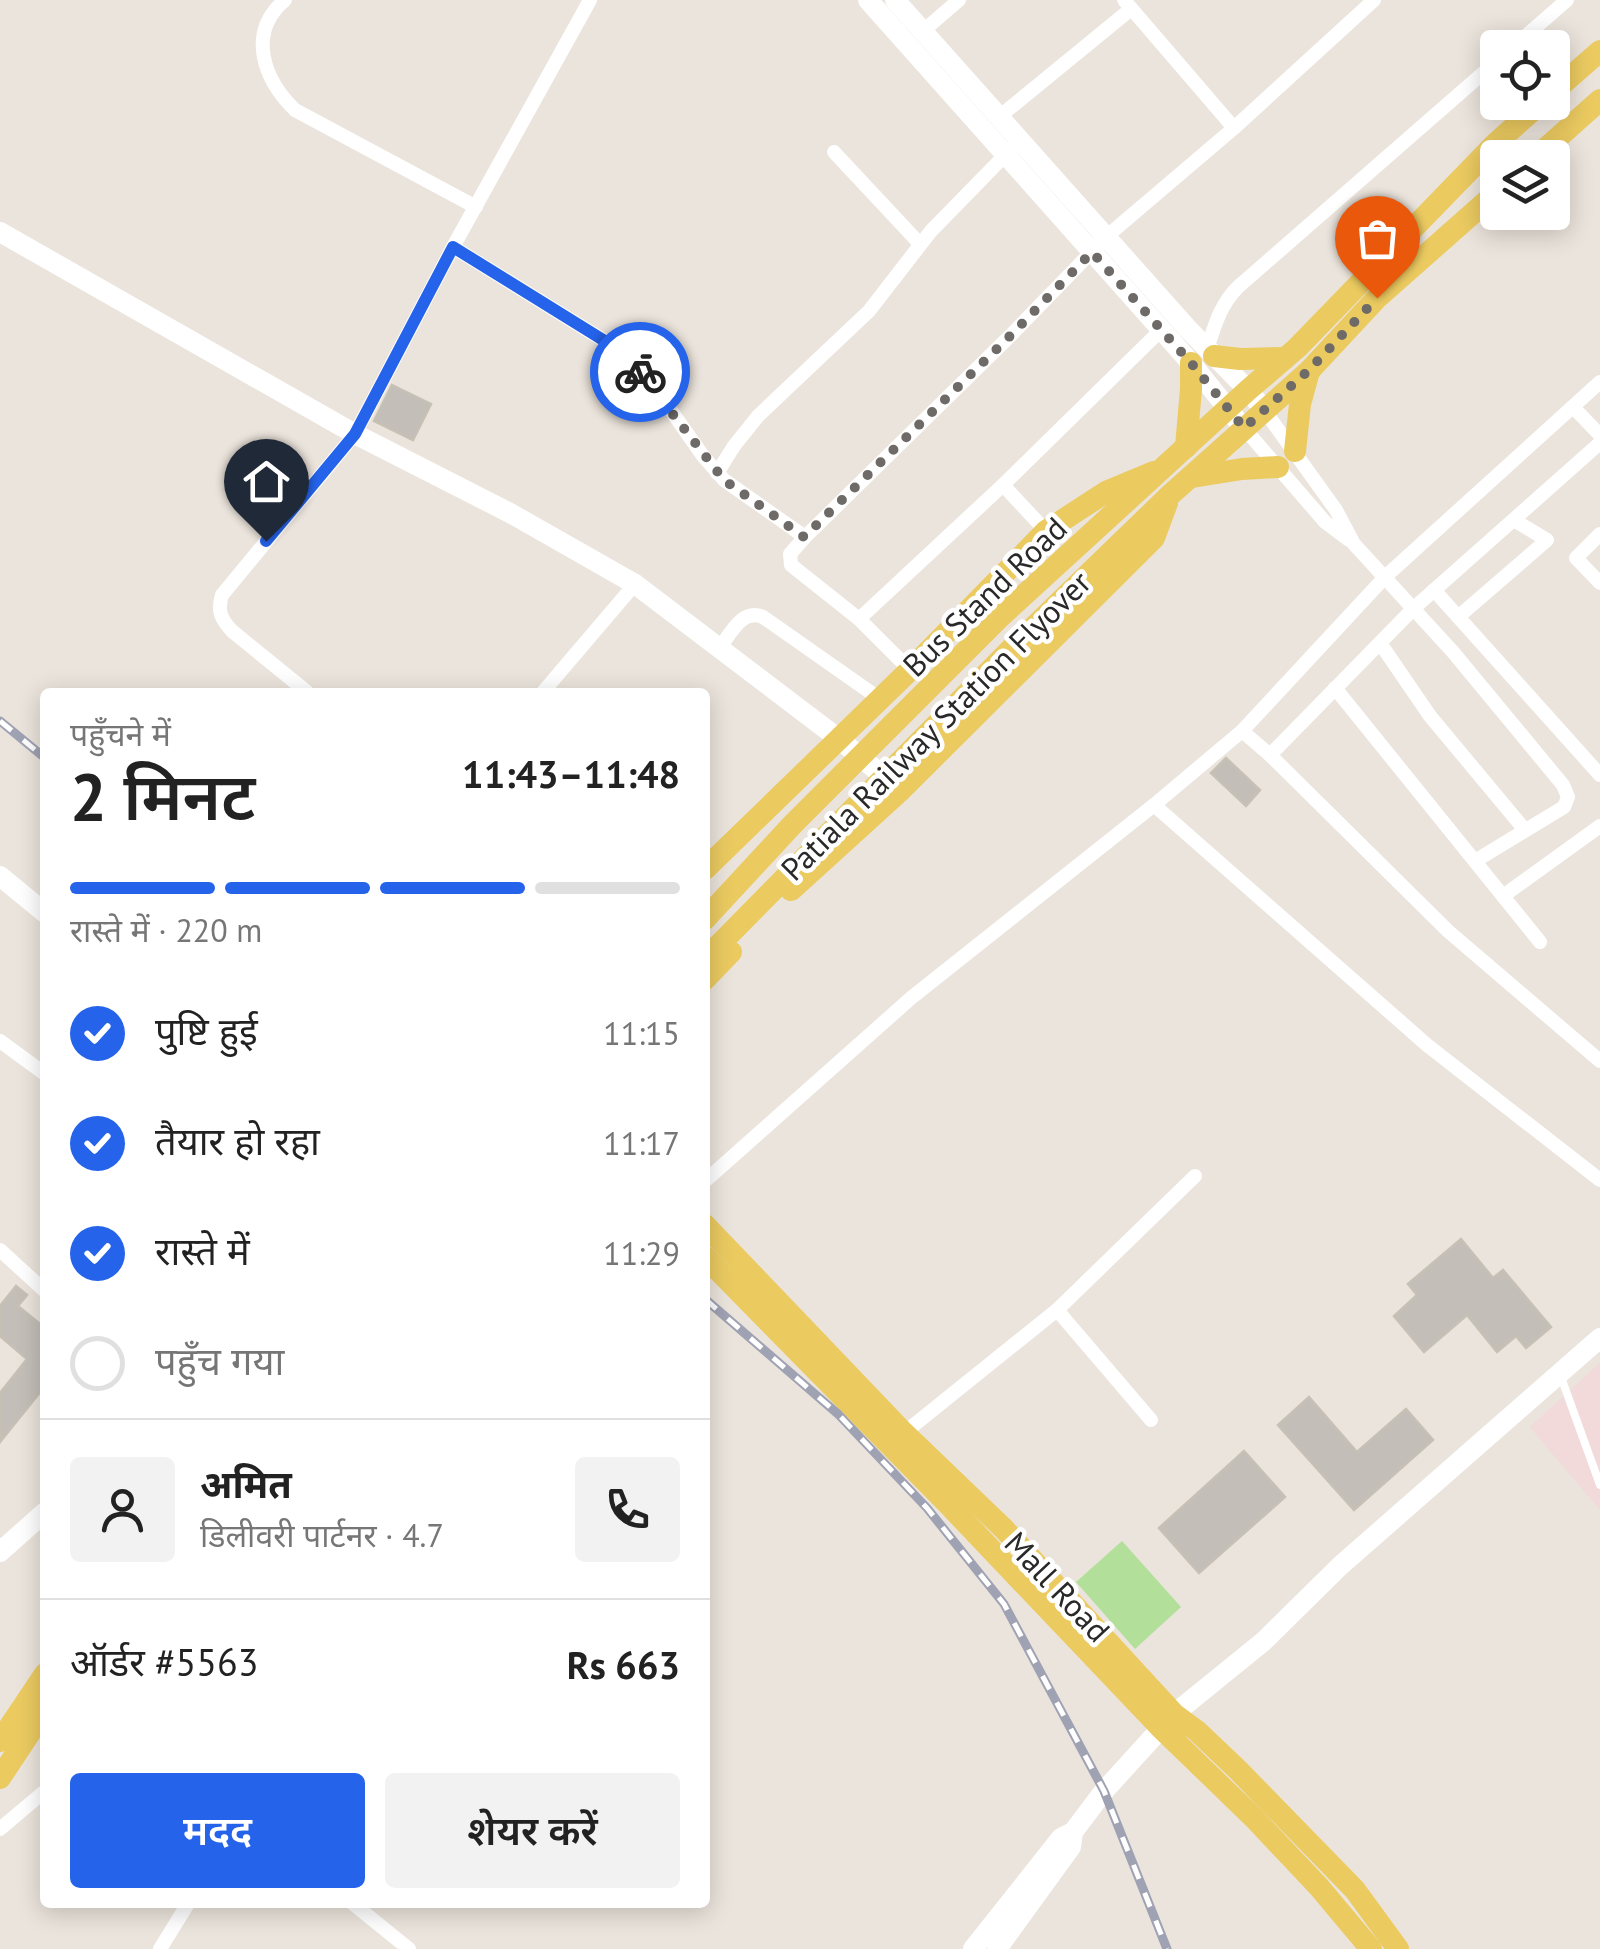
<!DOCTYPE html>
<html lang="hi">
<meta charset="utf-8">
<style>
:root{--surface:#fff;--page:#f2f2f2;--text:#222;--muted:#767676;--line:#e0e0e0;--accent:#2563eb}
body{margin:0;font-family:"PT Sans","Noto Sans Devanagari",sans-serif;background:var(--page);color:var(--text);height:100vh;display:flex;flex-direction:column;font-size:38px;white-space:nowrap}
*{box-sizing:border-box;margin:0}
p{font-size:32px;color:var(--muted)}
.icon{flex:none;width:55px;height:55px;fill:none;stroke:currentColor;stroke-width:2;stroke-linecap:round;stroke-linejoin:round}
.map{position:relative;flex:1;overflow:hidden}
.panel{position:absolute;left:40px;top:688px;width:670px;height:1220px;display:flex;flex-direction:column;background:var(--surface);border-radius:10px;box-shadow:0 5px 25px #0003}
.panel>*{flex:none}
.fabs{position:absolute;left:1480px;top:30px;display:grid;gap:20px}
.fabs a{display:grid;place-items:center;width:90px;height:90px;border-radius:10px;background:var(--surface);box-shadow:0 5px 25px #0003;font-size:50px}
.pin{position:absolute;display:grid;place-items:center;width:85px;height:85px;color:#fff;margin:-102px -42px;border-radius:50% 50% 50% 0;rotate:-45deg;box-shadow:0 0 10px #0007}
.pin .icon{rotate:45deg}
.courier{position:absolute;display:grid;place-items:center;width:100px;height:100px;margin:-50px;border:8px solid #2563eb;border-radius:50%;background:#fff;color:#222;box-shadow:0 2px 12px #0007}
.head em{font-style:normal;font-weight:600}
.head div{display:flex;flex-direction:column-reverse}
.head{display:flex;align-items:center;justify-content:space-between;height:170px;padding:0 30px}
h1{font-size:65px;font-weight:600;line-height:75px}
.bar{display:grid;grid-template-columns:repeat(4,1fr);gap:15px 10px;align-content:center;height:120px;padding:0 30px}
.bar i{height:12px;border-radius:8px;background:var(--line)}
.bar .active{background:var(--accent)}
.bar p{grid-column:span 4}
.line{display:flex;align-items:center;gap:25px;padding:0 30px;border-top:2px solid var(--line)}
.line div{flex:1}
.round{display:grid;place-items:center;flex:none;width:105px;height:105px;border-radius:10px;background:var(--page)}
ol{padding:0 30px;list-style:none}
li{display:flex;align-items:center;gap:30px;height:110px}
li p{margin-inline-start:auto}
li .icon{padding:10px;border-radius:50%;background:var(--accent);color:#fff;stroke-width:4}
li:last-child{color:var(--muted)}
li i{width:55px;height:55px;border:5px solid var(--line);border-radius:50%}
.primary-button{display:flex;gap:20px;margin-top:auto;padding:20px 30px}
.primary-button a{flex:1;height:115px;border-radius:10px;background:var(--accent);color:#fff;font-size:40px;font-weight:600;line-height:115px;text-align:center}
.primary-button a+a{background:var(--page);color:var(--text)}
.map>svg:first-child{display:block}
</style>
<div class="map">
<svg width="1600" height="1949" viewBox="0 0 1600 1949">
<rect width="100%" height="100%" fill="#ebe4dc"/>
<!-- medical -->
<polygon fill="#f2d9da" points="1600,1363 1600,1510 1530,1427"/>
<!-- green -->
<polygon fill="#b2e09a" points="1122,1541 1181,1607 1135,1649 1076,1582"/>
<!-- building -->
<g fill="#c3beb8" stroke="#c6c0b5" stroke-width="2.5">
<polygon points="392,385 431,404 413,440 374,421"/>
<polygon points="1226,758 1260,790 1246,806 1211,773"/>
<polygon points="1461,1239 1493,1278 1503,1270 1551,1327 1526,1348 1516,1336 1497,1352 1467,1315 1424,1352 1394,1316 1417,1295 1408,1284"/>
<polygon points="16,1286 27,1295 18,1306 45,1328 45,1386 0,1442 0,1393 27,1359 0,1336 0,1306"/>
<polygon points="1309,1397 1357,1452 1406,1409 1433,1440 1354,1510 1278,1425"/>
<polygon points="1244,1451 1285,1497 1199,1573 1159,1528"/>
</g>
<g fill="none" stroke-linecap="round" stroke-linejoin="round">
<!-- lane -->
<polyline stroke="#fff" stroke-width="8" points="1561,1377 1600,1485"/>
<!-- street -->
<g stroke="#fff" stroke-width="14">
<path d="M 285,0 C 246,33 264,80 295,110 L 476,207"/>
<polyline points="1124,0 1234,128 1374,0"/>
<polyline points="923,31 959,0"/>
<polyline points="1512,48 1567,0"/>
<polyline points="999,117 1131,9"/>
<polyline points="834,152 920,244"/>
<polyline points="453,247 608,343 628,359 658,392 703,456 724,480 805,537 790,554 791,565 859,619 910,670"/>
<path d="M 1207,349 C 1215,325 1220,305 1238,287 L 1498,60"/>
<polyline points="1600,382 1386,576 1242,731 1270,755 1448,931 1600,1061"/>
<polyline points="1573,407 1600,435"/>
<polyline points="1264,410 1336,510 1354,544 1453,652 1563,785 1568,797 1564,807 1475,861"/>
<polyline points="1244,428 1325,522 1349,540"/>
<polyline points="717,473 734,446 758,416 869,311 931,231 1020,140"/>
<polyline points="1003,485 1046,531"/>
<polyline points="1600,534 1576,558 1600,583"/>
<polyline points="805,537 1011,335 1106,237 1234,128"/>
<polyline points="1434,590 1600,775"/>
<polyline points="1458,617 1547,540 1514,520"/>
<polyline points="859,619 1003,485 1161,330"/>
<polyline points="1380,643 1430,716 1525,830"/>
<path d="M 719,649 C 731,633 742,608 763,617 L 880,699"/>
<polyline points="1335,688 1540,942"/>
<path d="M 307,692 L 232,631 C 221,619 217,611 222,595 L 355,434 L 453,247 L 590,0"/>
<polyline points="543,692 635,584"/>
<polyline points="1270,755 1414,608 1600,443"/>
<polyline points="1154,805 1427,1045 1600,1180"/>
<polyline points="1503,896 1600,826"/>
<polyline points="0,1041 45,1074"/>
<polyline points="705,1181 911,998 1154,805 1242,731"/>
<polyline points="0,1250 45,1291"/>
<polyline points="1057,1310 1151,1420"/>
<polyline points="904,1433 1057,1310 1195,1176"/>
<polyline points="0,1829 45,1791"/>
<polyline points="351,1902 409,1949"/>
<polyline points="160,1949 189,1902"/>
</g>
<!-- secondary -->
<g stroke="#fff" stroke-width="20">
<polyline points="868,0 1191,363 1236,419"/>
<polyline points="895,0 1188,329 1248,390 1264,410"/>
<polyline points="0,232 355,434 510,513 635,584 839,739 895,786"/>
<polyline points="0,876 45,913"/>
<polyline points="0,1552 45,1512"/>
<polyline points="973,1949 1061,1838 1073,1832"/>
<polyline points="997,1949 1071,1847 1073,1832 1104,1791 1174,1714 1264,1641 1340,1566 1600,1338"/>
</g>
<!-- primary -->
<g stroke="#ebca60" stroke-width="22">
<polyline points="1552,93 1600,51"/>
<polyline points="1535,158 1600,100"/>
<polyline points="1214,356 1240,359 1285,358"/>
<polyline points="1186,447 1191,389 1191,363"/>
<polyline points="1295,451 1300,404 1309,371"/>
<polyline points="1192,477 1242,469 1278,467"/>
<polyline points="705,869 910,670 1046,531 1106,492 1154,472"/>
<polyline points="791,890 901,790 1154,538 1167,503"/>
<polyline points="705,919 793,824 999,618 1248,390 1297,348 1495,144 1542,102"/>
<polyline points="705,959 1018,642 1170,495 1309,371 1377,298 1498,191"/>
<polyline points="705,979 731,952"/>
<polyline points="705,1225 904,1433 1004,1529 1174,1714 1197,1731 1238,1770 1355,1890 1398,1949"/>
<polyline points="705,1257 947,1503 1160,1727 1254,1818 1319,1887 1371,1949"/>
<polyline points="0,1741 45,1674"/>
<polyline points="0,1778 45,1710"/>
</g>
<!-- rail casing -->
<g stroke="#9fa2b3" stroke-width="9">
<g id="rail">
<polyline points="0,721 45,758"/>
<polyline points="705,1299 838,1414 927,1508 1004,1604 1104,1791 1167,1949"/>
</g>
</g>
<!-- rail -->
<use href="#rail" stroke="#fff" stroke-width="5" stroke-dasharray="15" stroke-linecap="butt"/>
</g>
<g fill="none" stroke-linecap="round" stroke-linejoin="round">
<!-- done -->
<polyline stroke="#6d6a68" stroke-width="10" stroke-dasharray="0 18" points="640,372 724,480 804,537 1010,336 1092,252 1191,363 1244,428 1309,370 1377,298"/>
<!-- route -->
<polyline stroke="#2563eb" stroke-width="12" points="266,541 355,434 453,247 608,343 640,372"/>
</g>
<g text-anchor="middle" stroke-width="9" stroke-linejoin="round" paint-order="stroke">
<!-- street labels -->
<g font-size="32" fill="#292929" stroke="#fff">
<text transform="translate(985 597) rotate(-44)" y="11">Bus Stand Road</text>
<text transform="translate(936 726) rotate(-45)" y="11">Patiala Railway Station Flyover</text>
<text transform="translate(1057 1587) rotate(47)" y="11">Mall Road</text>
</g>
</g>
</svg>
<div class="fabs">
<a><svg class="icon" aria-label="locate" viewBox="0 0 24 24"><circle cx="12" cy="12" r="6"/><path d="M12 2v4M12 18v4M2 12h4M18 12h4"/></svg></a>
<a><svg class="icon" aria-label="layers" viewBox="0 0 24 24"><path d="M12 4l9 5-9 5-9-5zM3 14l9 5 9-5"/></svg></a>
</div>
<div class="pin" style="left:1377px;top:298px;background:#ea580c"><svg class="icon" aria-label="bag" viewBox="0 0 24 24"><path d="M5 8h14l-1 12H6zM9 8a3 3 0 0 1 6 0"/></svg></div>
<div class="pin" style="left:266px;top:541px;background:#1f2937"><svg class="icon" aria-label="home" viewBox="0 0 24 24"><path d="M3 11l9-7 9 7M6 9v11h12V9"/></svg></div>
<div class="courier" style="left:640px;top:372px"><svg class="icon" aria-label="bike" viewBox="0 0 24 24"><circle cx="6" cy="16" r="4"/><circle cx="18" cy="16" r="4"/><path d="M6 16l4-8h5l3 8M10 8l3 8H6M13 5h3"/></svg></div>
<section class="panel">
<div class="head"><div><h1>2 मिनट</h1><p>पहुँचने में</p></div><em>11:43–11:48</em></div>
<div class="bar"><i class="active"></i><i class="active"></i><i class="active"></i><i></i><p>रास्ते में · 220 m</p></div>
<ol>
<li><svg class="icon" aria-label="check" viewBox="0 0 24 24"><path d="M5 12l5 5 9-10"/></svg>पुष्टि हुई<p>11:15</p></li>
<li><svg class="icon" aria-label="check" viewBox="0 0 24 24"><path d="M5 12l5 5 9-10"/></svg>तैयार हो रहा<p>11:17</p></li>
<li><svg class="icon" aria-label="check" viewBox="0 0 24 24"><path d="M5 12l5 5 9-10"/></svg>रास्ते में<p>11:29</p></li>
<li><i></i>पहुँच गया</li>
</ol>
<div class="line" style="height:180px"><a class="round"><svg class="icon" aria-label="person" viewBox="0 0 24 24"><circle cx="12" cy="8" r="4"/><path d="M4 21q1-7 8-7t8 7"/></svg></a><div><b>अमित</b><p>डिलीवरी पार्टनर · 4.7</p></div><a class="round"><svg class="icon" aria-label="phone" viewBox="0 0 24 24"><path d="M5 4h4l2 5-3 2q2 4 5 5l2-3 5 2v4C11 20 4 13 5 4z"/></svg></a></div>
<div class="line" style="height:130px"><div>ऑर्डर #5563</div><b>Rs 663</b></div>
<div class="primary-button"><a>मदद</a><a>शेयर करें</a></div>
</section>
</div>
